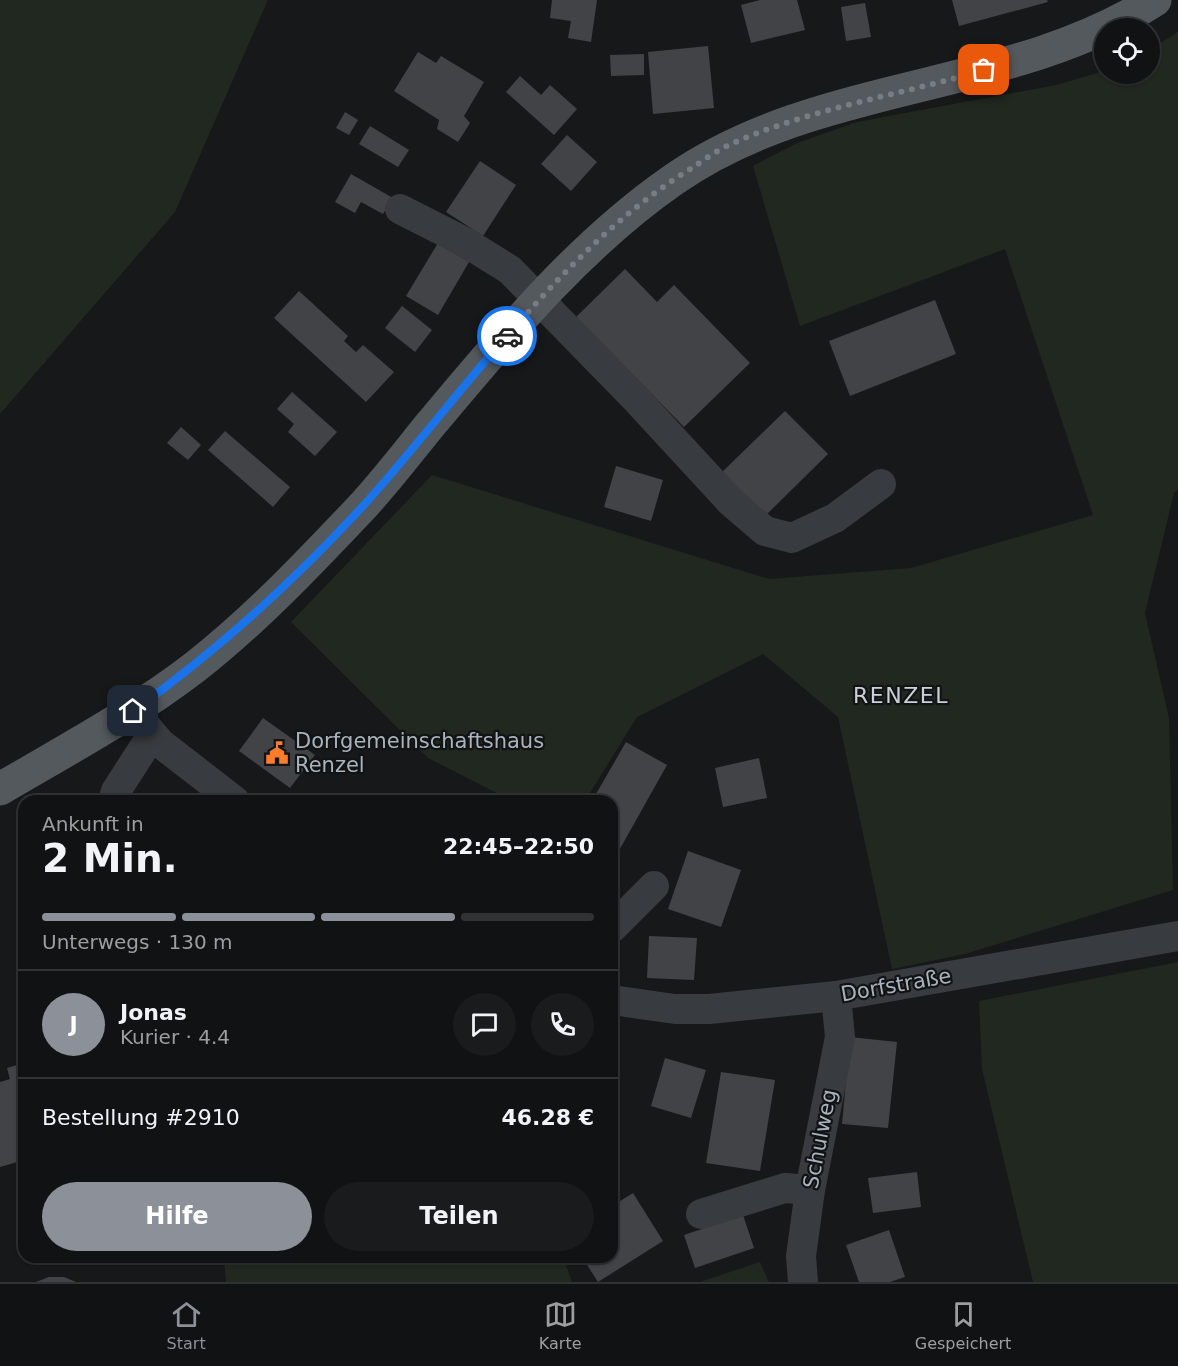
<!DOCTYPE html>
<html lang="de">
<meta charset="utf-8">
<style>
:root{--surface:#111214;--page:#1a1b1d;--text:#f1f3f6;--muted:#9c9ea0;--line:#303234;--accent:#8c9099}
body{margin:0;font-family:"DejaVu Sans",sans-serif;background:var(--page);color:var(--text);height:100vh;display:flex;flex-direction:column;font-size:22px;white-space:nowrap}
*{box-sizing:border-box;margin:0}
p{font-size:20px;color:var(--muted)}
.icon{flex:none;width:33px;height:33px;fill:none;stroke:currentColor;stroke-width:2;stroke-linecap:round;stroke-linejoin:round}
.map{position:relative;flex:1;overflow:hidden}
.side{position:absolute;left:18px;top:795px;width:600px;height:468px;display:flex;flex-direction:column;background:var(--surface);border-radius:18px;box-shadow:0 2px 4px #0004,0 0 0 2px var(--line)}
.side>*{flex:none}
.buttons{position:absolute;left:1094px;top:18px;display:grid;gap:12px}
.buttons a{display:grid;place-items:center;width:66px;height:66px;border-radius:50%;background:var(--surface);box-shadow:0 2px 4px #0004,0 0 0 2px var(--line);font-size:30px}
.pin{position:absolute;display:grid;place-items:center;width:51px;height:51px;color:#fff;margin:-26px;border-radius:12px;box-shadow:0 3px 9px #0006}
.courier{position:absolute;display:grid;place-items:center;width:60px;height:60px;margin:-30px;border:4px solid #1a73e8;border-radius:50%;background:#fff;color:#222;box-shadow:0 2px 8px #0007}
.head em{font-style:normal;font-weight:600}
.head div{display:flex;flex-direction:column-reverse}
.head{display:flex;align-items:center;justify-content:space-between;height:102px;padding:0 24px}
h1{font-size:39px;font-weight:600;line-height:45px}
.bar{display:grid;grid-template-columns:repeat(4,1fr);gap:9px 6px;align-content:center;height:72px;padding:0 24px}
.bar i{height:8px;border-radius:4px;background:var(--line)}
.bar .selected{background:var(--accent)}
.bar p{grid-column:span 4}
.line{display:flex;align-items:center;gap:15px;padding:0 24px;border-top:2px solid var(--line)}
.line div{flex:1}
.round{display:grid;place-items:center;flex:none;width:63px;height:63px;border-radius:32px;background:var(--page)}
.cta{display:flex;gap:12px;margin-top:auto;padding:12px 24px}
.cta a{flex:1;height:69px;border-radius:36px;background:var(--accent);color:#fff;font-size:24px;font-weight:600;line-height:69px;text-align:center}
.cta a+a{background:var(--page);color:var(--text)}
.tab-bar{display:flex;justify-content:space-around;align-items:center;height:84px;border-top:2px solid var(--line);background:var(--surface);font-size:16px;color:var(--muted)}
.tab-bar a{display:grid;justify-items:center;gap:3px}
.tab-bar .selected{color:var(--accent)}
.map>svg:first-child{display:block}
</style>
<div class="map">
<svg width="1178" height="1282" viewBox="0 0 1178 1282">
<rect width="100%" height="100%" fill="#17181a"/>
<!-- green -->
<g fill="#20281f">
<polygon points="0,0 268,0 175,212 0,414"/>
<polygon points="1178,32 1178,490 1174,493 1145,613 1169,718 1173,890 965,954 892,969 838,717 763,654 637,717 585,801 512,801 428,758 291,622 432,475 769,579 911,568 1093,515 1005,249 800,326 753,166 797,143 857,122 1056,85 1104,71 1104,74 1149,74 1149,50"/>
<polygon points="1178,962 1178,1282 1033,1282 982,1069 979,1001"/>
<polygon points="224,1257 563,1257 572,1282 226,1282"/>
<polygon points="760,1262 769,1282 700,1282"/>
</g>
<!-- building -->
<g fill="#414347">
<polygon points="552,0 597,0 591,42 568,38 571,21 550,18"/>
<polygon points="760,0 797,0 805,30 751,43 741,5"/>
<polygon points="952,0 1047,0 1048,2 959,26"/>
<polygon points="865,3 871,37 846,41 841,7"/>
<polygon points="708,46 714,108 653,114 648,52"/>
<polygon points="418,52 436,63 441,56 484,82 464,116 470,123 458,142 437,129 439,120 394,91"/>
<polygon points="644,54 644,75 611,76 610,55"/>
<polygon points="520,76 541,95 550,85 577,109 554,135 506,92"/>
<polygon points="345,112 358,120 349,135 336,128"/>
<polygon points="370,126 409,150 398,167 359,144"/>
<polygon points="567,135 597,162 571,191 541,164"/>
<polygon points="480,161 516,185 483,236 446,212"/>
<polygon points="351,174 393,198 383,214 361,202 355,213 335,202"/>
<polygon points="438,243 469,262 438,315 406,296"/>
<polygon points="625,269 657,302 674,285 750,363 684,427 576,317"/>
<polygon points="299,291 348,336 344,341 356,352 363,345 394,372 366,402 274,318"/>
<polygon points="935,300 956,354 850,396 829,341"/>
<polygon points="402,306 432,330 415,352 385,328"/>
<polygon points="292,392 337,432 315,456 288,432 294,424 277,409"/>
<polygon points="785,411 828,454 762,519 719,475"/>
<polygon points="181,427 201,445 188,460 167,443"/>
<polygon points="225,431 290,487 273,507 208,450"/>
<polygon points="616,466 663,480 651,521 604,507"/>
<polygon points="263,718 315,755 290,788 239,751"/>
<polygon points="626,742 667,765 612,863 612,801 592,801"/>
<polygon points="759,758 767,798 723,807 715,768"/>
<polygon points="688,851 741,870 721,927 668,909"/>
<polygon points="649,936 697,938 694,980 647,978"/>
<polygon points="850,1037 897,1042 888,1128 842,1124"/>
<polygon points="665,1058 706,1070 691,1118 651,1106"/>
<polygon points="24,1063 24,1160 0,1167 0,1082 10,1079 7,1068"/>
<polygon points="721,1072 775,1080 760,1171 706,1163"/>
<polygon points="917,1172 921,1207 873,1213 868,1178"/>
<polygon points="633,1193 663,1241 598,1282 582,1257 612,1257 612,1206"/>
<polygon points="743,1215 754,1248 695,1268 684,1235"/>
<polygon points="889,1230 905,1277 890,1282 859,1282 846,1245"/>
<polygon points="49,1277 64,1277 76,1282 36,1282"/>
</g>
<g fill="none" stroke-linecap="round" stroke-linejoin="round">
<!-- minor -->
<g stroke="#383b3f" stroke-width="30">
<polyline points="400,209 465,242 510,270 636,399 731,502 765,531 792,538 835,518 881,484"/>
<polyline points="133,711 160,743 235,801"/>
<polyline points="113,801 116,791 152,735"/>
<polyline points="612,928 654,886"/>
<polyline points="612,1000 675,1009 709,1009 836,996 1178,936"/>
<polyline points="701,1214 785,1188 810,1190"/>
<polyline points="803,1282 801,1256 810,1190 840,1037 836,996"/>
</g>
<!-- major -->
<path stroke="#54595e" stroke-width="33" d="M 0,789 C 66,750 134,714 195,667 C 255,620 309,563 361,508 C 386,481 408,452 430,425 C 504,337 578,246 673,180 C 817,79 1008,94 1155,0"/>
</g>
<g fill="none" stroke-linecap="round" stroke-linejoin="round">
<!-- done -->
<path stroke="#767d83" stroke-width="6" stroke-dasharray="0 10.8" d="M 507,336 C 562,273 620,212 692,168 C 704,160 717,150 731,144 C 812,108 900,95 984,70"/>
<!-- route -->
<path stroke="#1a73e8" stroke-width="8" d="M 133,711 C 217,651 293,582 363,506 C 413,451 458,391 507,336"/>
</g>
<!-- icons -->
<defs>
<g id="civic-bare" transform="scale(1.8)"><path d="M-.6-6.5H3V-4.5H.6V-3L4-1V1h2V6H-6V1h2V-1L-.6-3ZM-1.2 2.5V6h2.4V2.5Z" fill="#ff7c2a" stroke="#121315" stroke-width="2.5" paint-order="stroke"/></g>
</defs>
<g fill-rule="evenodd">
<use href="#civic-bare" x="277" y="753"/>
</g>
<g text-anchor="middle" stroke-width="4.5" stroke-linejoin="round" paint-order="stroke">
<!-- poi labels -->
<g font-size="21" fill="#a9b3bb" stroke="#121315" text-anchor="start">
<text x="295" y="748">Dorfgemeinschaftshaus<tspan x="295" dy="24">Renzel</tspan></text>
</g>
<!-- street labels -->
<g font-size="21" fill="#a9b3bb" stroke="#121315">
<text transform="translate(896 985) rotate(-10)" y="7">Dorfstraße</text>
<text transform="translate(820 1139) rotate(-79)" y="7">Schulweg</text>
</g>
<!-- neighbourhood labels -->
<g font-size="22" letter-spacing="1.5" fill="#cad1d6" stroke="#121315">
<text x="901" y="703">RENZEL</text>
</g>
</g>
</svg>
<div class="buttons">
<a><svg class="icon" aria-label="locate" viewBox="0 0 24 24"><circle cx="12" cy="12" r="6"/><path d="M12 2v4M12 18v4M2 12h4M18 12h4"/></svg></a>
</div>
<div class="pin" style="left:984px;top:70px;background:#ea580c"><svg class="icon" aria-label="bag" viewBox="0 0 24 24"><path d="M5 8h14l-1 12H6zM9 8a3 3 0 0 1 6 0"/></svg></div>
<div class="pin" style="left:133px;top:711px;background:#1f2937"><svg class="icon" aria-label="home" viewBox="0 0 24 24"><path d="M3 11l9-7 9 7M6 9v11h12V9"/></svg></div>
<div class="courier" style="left:507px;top:336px"><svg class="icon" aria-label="car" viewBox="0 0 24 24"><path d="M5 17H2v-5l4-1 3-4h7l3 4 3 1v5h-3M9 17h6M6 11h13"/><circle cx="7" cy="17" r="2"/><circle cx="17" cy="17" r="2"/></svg></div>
<section class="side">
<div class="head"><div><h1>2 Min.</h1><p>Ankunft in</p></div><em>22:45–22:50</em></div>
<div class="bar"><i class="selected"></i><i class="selected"></i><i class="selected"></i><i></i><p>Unterwegs · 130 m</p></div>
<div class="line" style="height:108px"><b class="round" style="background:var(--accent);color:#fff">J</b><div><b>Jonas</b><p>Kurier · 4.4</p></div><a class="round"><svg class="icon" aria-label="chat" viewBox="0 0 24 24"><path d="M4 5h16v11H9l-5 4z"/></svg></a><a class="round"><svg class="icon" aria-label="phone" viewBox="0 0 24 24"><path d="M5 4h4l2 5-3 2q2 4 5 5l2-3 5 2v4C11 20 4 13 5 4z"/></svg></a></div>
<div class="line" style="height:78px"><div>Bestellung #2910</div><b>46.28 €</b></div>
<div class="cta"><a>Hilfe</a><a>Teilen</a></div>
</section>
</div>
<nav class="tab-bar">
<a class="selected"><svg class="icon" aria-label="home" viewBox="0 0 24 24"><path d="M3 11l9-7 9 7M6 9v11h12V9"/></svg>Start</a>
<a><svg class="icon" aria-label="map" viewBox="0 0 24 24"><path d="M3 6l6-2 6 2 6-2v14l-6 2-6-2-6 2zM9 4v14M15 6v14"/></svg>Karte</a>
<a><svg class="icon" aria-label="saved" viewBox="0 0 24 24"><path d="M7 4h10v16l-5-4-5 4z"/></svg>Gespeichert</a>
</nav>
